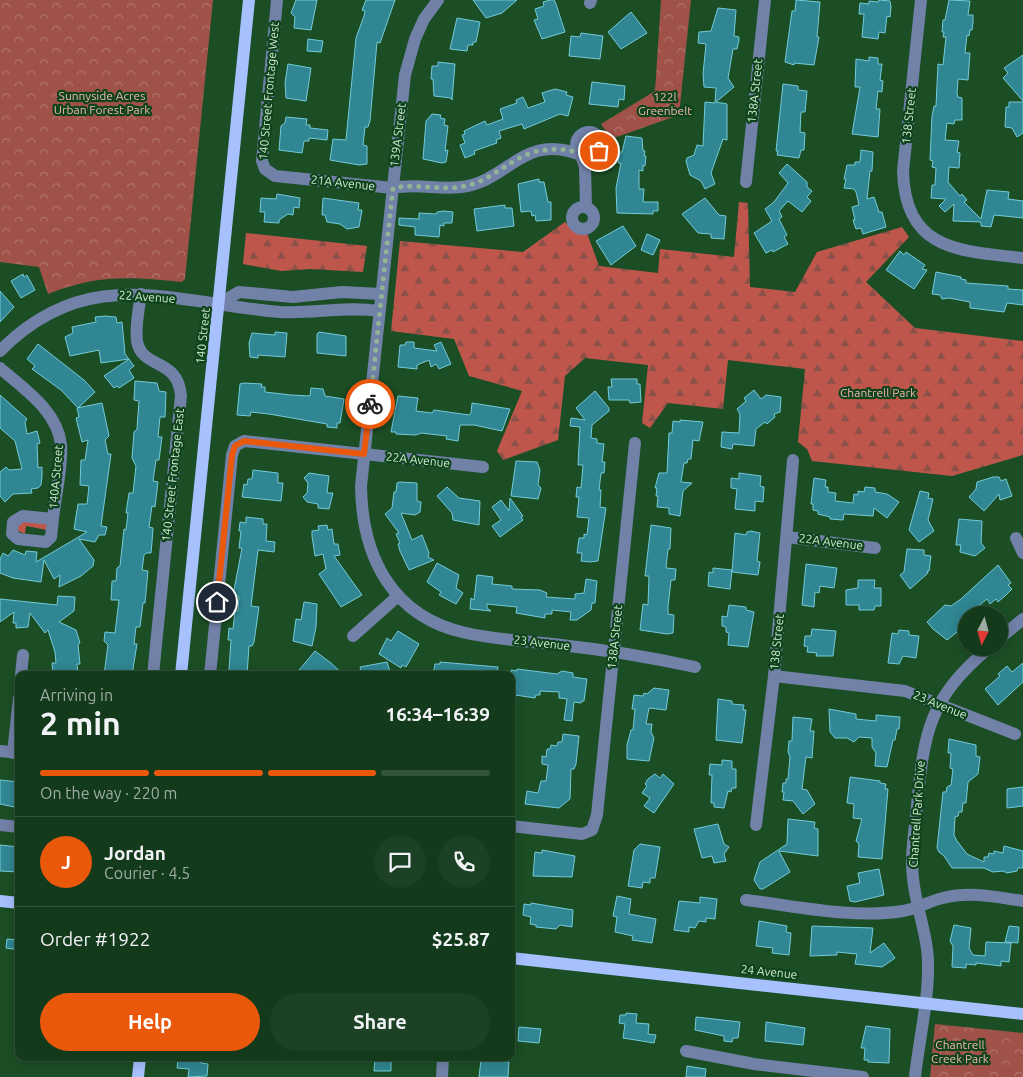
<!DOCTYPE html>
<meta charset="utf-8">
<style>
:root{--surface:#143a1c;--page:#1d4125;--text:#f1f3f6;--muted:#9dada3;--line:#33543b;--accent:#ea580c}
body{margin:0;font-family:Ubuntu,sans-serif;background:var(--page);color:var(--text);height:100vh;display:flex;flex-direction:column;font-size:19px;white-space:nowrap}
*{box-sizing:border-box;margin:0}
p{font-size:16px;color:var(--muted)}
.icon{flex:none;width:28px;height:28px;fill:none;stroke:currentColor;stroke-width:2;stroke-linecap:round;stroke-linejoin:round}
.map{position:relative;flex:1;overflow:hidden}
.sheet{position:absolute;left:15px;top:671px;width:500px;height:390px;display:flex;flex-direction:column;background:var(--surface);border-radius:10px;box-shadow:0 2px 12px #0003,0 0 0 1px var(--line)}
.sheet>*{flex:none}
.needle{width:32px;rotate:186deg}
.buttons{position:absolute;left:958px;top:606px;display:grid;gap:10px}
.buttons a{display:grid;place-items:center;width:50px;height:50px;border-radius:50%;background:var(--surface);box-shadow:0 2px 12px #0003,0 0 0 1px var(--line);font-size:25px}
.pin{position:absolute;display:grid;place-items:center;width:42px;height:42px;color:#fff;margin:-21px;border:2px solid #fff;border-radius:50%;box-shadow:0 1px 5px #0007}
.courier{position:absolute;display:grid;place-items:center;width:50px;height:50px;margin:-25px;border:4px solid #ea580c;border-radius:50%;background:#fff;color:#222;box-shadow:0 1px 6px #0007}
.summary em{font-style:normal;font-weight:600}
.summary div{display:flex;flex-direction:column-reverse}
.summary{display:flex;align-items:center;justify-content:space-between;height:85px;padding:0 25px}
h1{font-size:32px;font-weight:600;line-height:38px}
.bar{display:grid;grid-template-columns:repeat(4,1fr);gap:8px 5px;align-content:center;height:60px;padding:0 25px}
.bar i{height:6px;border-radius:4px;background:var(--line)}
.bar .current{background:var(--accent)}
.bar p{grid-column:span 4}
.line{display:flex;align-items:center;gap:12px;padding:0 25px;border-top:1px solid var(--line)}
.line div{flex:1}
.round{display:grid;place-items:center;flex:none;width:52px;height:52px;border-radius:26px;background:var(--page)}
.action{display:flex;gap:10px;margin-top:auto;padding:10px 25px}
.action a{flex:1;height:58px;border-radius:30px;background:var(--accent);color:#fff;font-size:20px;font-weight:600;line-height:58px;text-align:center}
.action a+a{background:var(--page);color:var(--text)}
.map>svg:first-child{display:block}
</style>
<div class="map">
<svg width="1023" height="1077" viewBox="0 0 1023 1077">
<defs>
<pattern id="forest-firs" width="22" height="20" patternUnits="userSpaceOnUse" patternTransform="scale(1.25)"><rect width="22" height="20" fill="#bf564c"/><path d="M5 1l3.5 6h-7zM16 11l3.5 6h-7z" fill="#8b5047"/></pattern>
<pattern id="park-crowns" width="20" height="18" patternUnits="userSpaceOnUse" patternTransform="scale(1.25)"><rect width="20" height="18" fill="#a05249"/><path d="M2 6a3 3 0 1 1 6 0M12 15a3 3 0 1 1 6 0" fill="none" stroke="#b0736b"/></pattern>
</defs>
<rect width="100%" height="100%" fill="#1b4e25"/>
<!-- forest -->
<g fill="url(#forest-firs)">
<polygon points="739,202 748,203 750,287 795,292 817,252 902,227 909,237 866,282 915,328 1023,341 1023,455 952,476 812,461 807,449 798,442 805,369 728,360 723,409 668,403 650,428 642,423 648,365 585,358 565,376 558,440 503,460 497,451 522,391 469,376 454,339 391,331 400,241 523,252 565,222 574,231 587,233 599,266 658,273 660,249 734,257"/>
<polygon points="246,233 367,246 363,272 310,269 281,271 243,264"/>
<polygon points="21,520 48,523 47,530 26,526 25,534 16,530"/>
</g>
<!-- park -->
<g fill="url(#park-crowns)">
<path d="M 0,0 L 213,0 L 185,279 L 182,282 C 130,277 99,274 48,294 L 39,267 L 0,262 Z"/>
<polygon points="661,0 691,0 679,115 611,139 601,124 655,91"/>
<polygon points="935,1024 1023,1033 1023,1077 930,1077"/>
</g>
<!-- building -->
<g fill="#308692" stroke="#74cbd8">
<polygon points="296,0 317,0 311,30 294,28 295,17 291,13"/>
<polygon points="366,0 395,0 380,43 377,42 370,121 368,127 365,127 363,145 367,146 367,164 359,165 330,160 333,139 346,140 356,38 364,16 365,11 362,10"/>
<polygon points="473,0 517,0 502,13 486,18"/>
<polygon points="550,0 554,0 556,4 565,32 542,39 534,20 538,19 535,9 544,6 543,2"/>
<polygon points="796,0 820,2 817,37 819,37 814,65 794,63 794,65 785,62 792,11 795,11"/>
<polygon points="879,0 890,1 891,7 890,17 887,16 885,33 879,32 878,39 862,37 864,14 859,14 860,3 869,4 869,1 878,2"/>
<polygon points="949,0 970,1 968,15 973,15 973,22 972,30 970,30 969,36 967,35 965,53 970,53 968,80 958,79 957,94 958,97 962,98 962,120 955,120 954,124 947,123 945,140 959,141 957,152 960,153 959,168 949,167 948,182 960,196 962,194 967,200 964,202 981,219 987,190 1009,192 1008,199 1023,201 1023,218 994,215 991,227 981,226 981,222 953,221 954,204 945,212 939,206 946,199 931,198 932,185 935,185 936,168 932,167 933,161 930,160 932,116 934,106 936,106 938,64 943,65 946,37 943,37 944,32 942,32 943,20 945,20"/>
<polygon points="718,8 736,10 734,36 739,37 739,40 737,49 733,49 728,78 734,87 716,102 727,104 727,140 723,139 711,173 715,184 705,189 701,181 690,175 686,161 687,158 694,155 697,145 703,146 705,102 715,103 716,88 704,87 703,74 706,44 698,43 699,32 711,31"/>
<polygon points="631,12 647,33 621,49 608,32"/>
<polygon points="457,18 480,22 476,42 473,42 473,45 468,45 467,51 450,49"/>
<polygon points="581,33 603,36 600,59 569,56 571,36 580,37"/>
<polygon points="308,39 323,41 321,52 307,51"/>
<polygon points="1023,55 1023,101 1003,78 1008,73 1004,68"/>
<polygon points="869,57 878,58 878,64 882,64 880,80 883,81 882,92 878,91 876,109 880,109 878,137 852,134 860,87 855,87 856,59 869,61"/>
<polygon points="438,62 455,64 452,100 451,98 434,96 433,79 431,79 432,66 438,66"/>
<polygon points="288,64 311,68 306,101 286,98 285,83"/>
<polygon points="592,82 625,86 624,100 619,99 618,107 589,104"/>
<polygon points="783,84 798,86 798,90 807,91 805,112 801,112 800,132 805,133 804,150 801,150 799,158 777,155 778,151 776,151"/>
<polygon points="555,89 567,92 566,95 573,97 568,116 560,114 524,129 522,124 499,131 501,138 496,140 497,143 474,151 475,154 465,158 460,145 465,143 462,135 465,134 464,131 485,121 487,125 503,119 500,109 517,103 516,100 523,97 528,108 545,102 542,93"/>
<polygon points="1009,102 1023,102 1023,133 1017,137 1012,128 1005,127 1006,107 1009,107"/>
<polygon points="432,114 441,115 440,118 445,119 444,125 448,126 445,151 448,150 446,162 442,163 423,159 426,121"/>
<polygon points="286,117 307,119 306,125 310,125 310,128 328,130 327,140 309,138 309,141 304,141 302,153 279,150 281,126 285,123"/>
<polygon points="626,136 642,138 643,151 645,151 644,156 646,156 645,166 643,165 643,171 639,170 639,189 644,189 643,202 658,202 658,211 653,211 653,214 617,213 616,188 621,163 618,163 620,152 622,152"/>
<polygon points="861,150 873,152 872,171 870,171 867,199 874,197 879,212 882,212 886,227 863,234 861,228 856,229 853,220 855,220 852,207 859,205 856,192 854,189 844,188 846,179 844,179 847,165 855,165 855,162 860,162"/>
<polygon points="787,164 807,182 807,187 812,191 807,197 811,201 802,212 788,201 779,211 782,217 779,219 787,235 784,237 788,244 773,252 772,250 766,253 754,233 772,221 765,209 774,202 788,183 779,173"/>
<polygon points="539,179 539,182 544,182 548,202 551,202 551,220 536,221 535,215 532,216 531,211 521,212 518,184"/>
<polygon points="277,194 300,198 299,208 294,207 293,215 288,214 279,220 279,223 264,222 265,212 260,212 261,198 276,199"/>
<polygon points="323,198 359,203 358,210 362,210 359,227 347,229 340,224 327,222 325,215 322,215"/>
<polygon points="705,198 719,215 726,216 724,239 711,238 711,234 698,233 682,214"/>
<polygon points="505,205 505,208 512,208 514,226 477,231 474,209"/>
<polygon points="443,211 453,212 452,223 444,223 444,226 440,225 439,237 415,235 415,227 399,225 399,218 419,219 419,213 436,214 437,212"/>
<polygon points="623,226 636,246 611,265 596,241"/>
<polygon points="647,234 660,240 653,255 641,250"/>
<polygon points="900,251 904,255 906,252 925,265 922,269 927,270 914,289 886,270"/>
<polygon points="936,272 961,277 961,279 966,280 966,283 1008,286 1008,289 1023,290 1023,305 1007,303 1004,312 970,308 970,302 949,298 942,299 940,295 932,294"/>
<polygon points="23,274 24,277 27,275 35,290 21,298 11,281"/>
<polygon points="0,291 14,307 0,322"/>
<polygon points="105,316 116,317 117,323 122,322 125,354 134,366 129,370 134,378 119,388 117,386 114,388 104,376 129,359 101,363 99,350 70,356 65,337 73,333 72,327 96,322 95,317"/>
<polygon points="275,332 287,333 285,357 258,355 258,358 250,357 249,343 252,333 275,335"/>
<polygon points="319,332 346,336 346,356 317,353 317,334"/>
<polygon points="406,342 414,342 414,348 437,351 434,345 441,342 451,364 439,369 436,364 431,367 429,360 417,365 417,369 398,367 400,345 405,345"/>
<polygon points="38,344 84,380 95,392 78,408 61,390 32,369 35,366 27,359"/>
<polygon points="611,379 637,379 637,384 640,384 641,402 630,403 629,400 609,400 608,387 612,387"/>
<polygon points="135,381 157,383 159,391 166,392 165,417 160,417 158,437 162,437 159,460 156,460 153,481 158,482 155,507 152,506 149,527 153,528 152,542 151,553 146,553 144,555 142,570 148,571 145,603 143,603 140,627 136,627 134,644 137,644 132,675 104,675 108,645 104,641 105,632 115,633 119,600 111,600 112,581 116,581 117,568 120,566 124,529 126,530 128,513 126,513 129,493 133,493 136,466 132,458 134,432 137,429 139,401 134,400"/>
<polygon points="244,383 262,384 261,387 265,387 265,392 291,395 310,396 311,388 323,389 325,396 344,399 340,423 337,423 337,428 327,427 327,424 269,414 251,412 250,416 237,415 240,384"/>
<polygon points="754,390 761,399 766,395 781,397 780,412 774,414 775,417 767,424 765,422 756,429 754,446 733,444 732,449 721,447 722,432 739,433 740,414 737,409 746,401 744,398"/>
<polygon points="595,391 609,408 609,411 592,425 591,438 597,439 597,443 604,444 602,462 605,462 604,473 601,473 599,490 601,490 600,507 606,508 598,561 590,562 581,561 582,553 577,553 579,538 584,538 584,534 587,535 589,518 577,517 579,497 576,497 577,487 581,488 583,465 578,465 580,427 570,426 571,418 585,420 576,408"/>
<polygon points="0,395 27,419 25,422 27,434 37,431 40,443 37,444 38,468 42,467 42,476 41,485 38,488 31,489 32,493 13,494 5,502 0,496 0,472 6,467 9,470 22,469 15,441 0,428"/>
<polygon points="398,396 418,398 416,411 432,413 434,410 469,415 471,413 472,403 510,409 502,431 474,425 460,425 458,441 446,439 447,436 421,433 416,435 396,434 396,432 391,432"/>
<polygon points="102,403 109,436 105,440 108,454 111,454 101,526 107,527 105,535 99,535 95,542 79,539 94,560 93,566 81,576 59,587 60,575 54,579 44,560 41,582 13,578 0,573 0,559 3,553 8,556 13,550 25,555 26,551 37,552 36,562 87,532 74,529 78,504 87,504 89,486 80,485 81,460 85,460 88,440 82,442 76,418 79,417 77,408"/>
<polygon points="680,420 703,422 699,441 693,440 691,459 688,459 687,463 684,463 681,482 692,483 683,491 680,516 669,514 669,508 657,507 658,496 656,496 657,488 655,488 659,473 667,473 669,433 672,433 673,421 680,422"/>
<polygon points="516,461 537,462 540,470 538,485 541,488 538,499 511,496"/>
<polygon points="253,470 278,473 278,483 283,483 281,501 242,497 244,484 247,485 248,479 252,479"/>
<polygon points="309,473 329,476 327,493 333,493 329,509 318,508 318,504 307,502 303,497 307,493 308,483 304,478"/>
<polygon points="739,473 761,476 760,486 764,487 763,502 755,501 755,511 735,509 737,489 731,488 731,478 739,479"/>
<polygon points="993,477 999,477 1001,481 1006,479 1012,496 1000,500 999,494 984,511 969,497 976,489 977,482"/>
<polygon points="814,478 826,480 825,487 828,487 828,492 836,493 835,501 853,503 854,494 858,495 858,491 864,492 865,487 875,488 875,492 887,494 899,502 887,518 874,508 873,516 844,514 843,520 830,519 830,517 818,514 818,511 813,510 813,504 811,504"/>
<polygon points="400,482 417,483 417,501 421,502 420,512 415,515 401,513 412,540 422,535 429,553 428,557 434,560 409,570 400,551 398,544 400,543 396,534 399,533 385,514 392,508 394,492 396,492 397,483"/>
<polygon points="447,487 459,498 480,501 479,525 453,520 452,513 437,496"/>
<polygon points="920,491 929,493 928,498 933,499 928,520 934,531 919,542 909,530"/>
<polygon points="510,498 523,516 521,517 523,520 500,537 492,526 501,520 492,507 501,500 509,511"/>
<polygon points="246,517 263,519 263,524 267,524 266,541 275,542 274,552 258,550 251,606 259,607 254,642 252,646 249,646 247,675 231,675 229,670 231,640 228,640 229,628 233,629 235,611 238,611 239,596 233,595 242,548 239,548 241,531 239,531 240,522 246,523"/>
<polygon points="959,519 982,521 981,543 985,548 975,556 960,552 961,545 956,545"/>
<polygon points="327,525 328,530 332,529 334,544 338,544 340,555 334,556 362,595 341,607 319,574 326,569 323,554 315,556 312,536 312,531 319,530 318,526"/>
<polygon points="651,525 671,528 670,549 668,549 666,568 676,569 675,580 671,580 668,607 668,614 674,615 673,633 667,634 640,630 643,604 648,605 649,576 645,576"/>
<polygon points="751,531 760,533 757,561 760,562 758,575 732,572 735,533 746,535 747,532"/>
<polygon points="907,549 924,550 924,555 931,556 929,571 927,571 928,573 910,589 900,575 904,572"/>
<polygon points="437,563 459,575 456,588 463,593 456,604 439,595 441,592 427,582"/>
<polygon points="806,564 837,568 834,588 820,586 819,593 815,592 814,607 802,605"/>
<polygon points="998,565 1011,583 1008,585 1012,589 1006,595 998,602 996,599 990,604 987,599 975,609 979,615 966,615 966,625 947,640 933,629 927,622 945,605 951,606 961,599"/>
<polygon points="713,568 732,570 730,589 708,586 709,572 713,573"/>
<polygon points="477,575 493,577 492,584 512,586 512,589 540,590 547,593 546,597 575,599 575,594 584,593 586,579 597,581 595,603 592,603 591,610 577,620 570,620 571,612 552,610 552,614 545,614 545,618 516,613 517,607 487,604 487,608 491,611 470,609 471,598 474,600"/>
<polygon points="858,580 875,580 874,588 881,588 881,606 875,606 874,610 859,610 859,605 846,605 846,590 858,588"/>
<polygon points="58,596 75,597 74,611 59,622 76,630 80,643 78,644 80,664 77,664 78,674 53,675 52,663 56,663 55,652 48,630 45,633 30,613 28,627 16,628 16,623 13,623 14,612 0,622 0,599 57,605"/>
<polygon points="304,602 317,604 316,627 312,646 293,641 296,619 301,620"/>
<polygon points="729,605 746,607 746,610 754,612 748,647 728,645 729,633 726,632 726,627 722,626 722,616 727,617"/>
<polygon points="812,629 836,631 833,656 816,656 817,653 807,652 808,647 804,646 805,636 811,636"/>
<polygon points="899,630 909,631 909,635 919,636 916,658 903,656 899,664 888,663 892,633 898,634"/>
<polygon points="398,631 419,644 406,667 402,665 401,668 379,654 387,638 391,641"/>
<polygon points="315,651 331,663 344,675 295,675"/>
<polygon points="387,662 391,675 362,675 360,667"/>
<polygon points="440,662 498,667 497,675 433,675 435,664 440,664"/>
<polygon points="1023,663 1023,682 998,705 985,689 1000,676 998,674 1007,666 1012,672"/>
<polygon points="517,669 557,674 562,671 573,673 573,677 587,679 584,701 582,701 581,703 574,702 572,721 564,720 567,699 559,698 559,692 540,691 540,695 536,695 535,698 515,695 516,686 511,685 511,670 517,671"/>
<polygon points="654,688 669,690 666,710 649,708 646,724 652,724 651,732 654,738 649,761 627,759 627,745 631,730 633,730 635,709 632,709 634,695 643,696 644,693 647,694"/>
<polygon points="718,699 732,701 732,704 744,705 743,710 746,710 742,743 716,740"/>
<polygon points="829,709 856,714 856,719 876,721 876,715 900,717 899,729 897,729 895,740 893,740 887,767 875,766 876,753 872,747 872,738 859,737 854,742 847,738 835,738 830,732"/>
<polygon points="793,717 812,719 810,731 814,731 812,758 806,757 802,789 807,790 815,804 803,814 793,801 783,800 784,792 782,792 783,783 786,783 786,779 788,779 790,757 788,752 789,741 792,741"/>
<polygon points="563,734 579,736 576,764 574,769 571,769 570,799 559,808 525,804 527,791 538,793 541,781 546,781 548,765 542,764 542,756 546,757 547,749 550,749 551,745 557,746 558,742 562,742"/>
<polygon points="949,739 976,745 976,756 980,757 978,774 968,782 966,803 963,803 962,812 959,812 958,816 955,817 954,835 957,841 967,854 984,862 984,857 988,857 989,853 994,854 994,851 1003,853 1004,846 1023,851 1023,868 1018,868 1017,871 1007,873 1003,871 993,872 984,868 952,868 944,856 939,852 937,848 943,792 946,792 947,787 951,785 953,769 950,768 951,753 948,753"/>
<polygon points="722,760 732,761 732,769 736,769 736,788 732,788 731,792 728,791 724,808 714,807 714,803 711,803 712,775 709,775 710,764 722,765"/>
<polygon points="655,774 660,778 663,774 674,784 654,813 644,806 650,798 642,793 647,786 645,784 648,779"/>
<polygon points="850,777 880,781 880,783 886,784 885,789 888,789 882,859 858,857 859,844 856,841 862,819 853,818 854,804 847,803"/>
<polygon points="0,780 19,782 19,808 0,804"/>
<polygon points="1023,787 1023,806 1007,808 1007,789"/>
<polygon points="788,819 815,822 814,828 818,829 818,856 779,851 790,872 763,889 760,889 754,880 760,862 787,844"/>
<polygon points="718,824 724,844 729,847 724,854 726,861 714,863 712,856 702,858 694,829"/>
<polygon points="640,844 660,847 655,878 650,878 650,883 643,882 642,888 628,886 634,850"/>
<polygon points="0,845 19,847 19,872 0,871"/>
<polygon points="542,850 575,856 572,877 533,876 535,852 542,853"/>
<polygon points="879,869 884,895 855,902 850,901 847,886 860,883 858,873"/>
<polygon points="617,896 631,899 629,914 656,919 652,943 632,940 633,936 615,932 617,917 613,916"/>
<polygon points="700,897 717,899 715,919 706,918 706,922 699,921 695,928 689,927 689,932 674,930 679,901 700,903"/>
<polygon points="531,903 573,910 572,927 560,925 556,929 536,927 536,925 530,924 531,917 523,915 524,904 531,905"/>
<polygon points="759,921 787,926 786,932 791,933 789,955 772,953 773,948 756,946"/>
<polygon points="954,925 971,928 969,948 973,955 985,956 986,942 1011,943 1009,962 1001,961 1001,966 976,963 976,965 966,964 966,968 952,967 953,946 950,941"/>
<polygon points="812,926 873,928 870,953 884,943 895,958 882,967 855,964 857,954 837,952 837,955 810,956"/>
<polygon points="1009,926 1019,927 1018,943 1005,942"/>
<polygon points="7,939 19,940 19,950 6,948"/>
<polygon points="626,1013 637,1014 636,1023 649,1024 648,1034 656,1035 654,1043 623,1038 625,1024 619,1023 620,1015 626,1015"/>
<polygon points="696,1017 740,1022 738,1038 733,1038 732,1042 724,1041 724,1036 695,1030"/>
<polygon points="766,1022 805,1028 803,1045 765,1041"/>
<polygon points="866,1026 890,1029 889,1063 868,1062 868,1060 864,1060 865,1048 861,1048"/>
<polygon points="519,1027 541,1029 539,1043 518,1041"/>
<polygon points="178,1058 202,1058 201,1063 208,1064 207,1076 188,1077 189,1069 177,1068"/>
<polygon points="375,1058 391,1058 391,1071 374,1071"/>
<polygon points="481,1060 509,1062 508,1077 479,1077"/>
<polygon points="687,1066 706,1069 705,1077 686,1077"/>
</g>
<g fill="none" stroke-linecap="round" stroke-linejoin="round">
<!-- minor -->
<g stroke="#7281a8" stroke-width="12">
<path d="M 277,0 L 262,161 L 265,169 L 275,176 L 393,188 C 416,183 438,190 461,187 C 510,181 522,132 581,155 L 585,167 L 586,207"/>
<path d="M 438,0 L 424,19 L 415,39 L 405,75 L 361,486 C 362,557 392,617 466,633 C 497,640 529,641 561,645 C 606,650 650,657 695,667"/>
<path d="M 921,0 L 903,171 C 905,251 960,251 1023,258"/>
<polyline points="590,3 591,0"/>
<circle cx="589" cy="145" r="13"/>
<polyline points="746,182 765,0"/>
<circle cx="583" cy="218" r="11"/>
<path d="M 141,294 C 139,309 135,326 137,341 C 142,370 178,357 181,396 L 153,675"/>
<polyline points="220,303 239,292 293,297 342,292 380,294"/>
<path d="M 0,351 C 87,262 173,303 280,312 C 313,314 345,306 379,311"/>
<path d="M 0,368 C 24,389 58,411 61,445 C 63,463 55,499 53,519 L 23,516 L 13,522 L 12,534 L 18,539 L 46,542 L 51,537 L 53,519"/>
<polyline points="787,537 875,548"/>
<polyline points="1016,538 1023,553"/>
<polyline points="353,636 398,596"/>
<polyline points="999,639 1023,619"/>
<polyline points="21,675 23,655"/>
<polyline points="210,675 232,455 235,446 244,441 483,467"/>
<polyline points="774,676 905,691 1015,734"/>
<polyline points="0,751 19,753"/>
<polyline points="13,753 19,698"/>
<polyline points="0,825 19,827"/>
<polyline points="756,825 774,676 793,460"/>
<polyline points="511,826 582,834 592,830 597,815 635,443"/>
<path d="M 746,900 C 796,906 852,919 903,911 C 917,909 929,901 943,898 C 969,891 996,897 1023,901"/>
<polyline points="686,1051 754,1064 863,1077"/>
<polyline points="442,1077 443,1058"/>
<path d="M 915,1077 C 919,1038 932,987 927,949 C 924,925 915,902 913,878 C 910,854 915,830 917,806 C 924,732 929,698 989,648"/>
</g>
<!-- major -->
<g stroke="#a7c0fe" stroke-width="12">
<polyline points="181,675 249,0"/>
<polyline points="0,901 19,903"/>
<polyline points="511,958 1023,1014"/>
<polyline points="138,1077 140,1058"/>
</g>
</g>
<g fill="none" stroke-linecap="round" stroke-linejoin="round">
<!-- done -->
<path stroke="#91b495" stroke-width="5" stroke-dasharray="0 9" d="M 370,404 L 393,188 C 417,183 441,191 465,186 C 495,180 514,153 544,150 C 552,149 560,149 567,150 C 575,151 582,156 589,157 L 599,151"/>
<!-- route -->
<polyline stroke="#ea580c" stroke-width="6" points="217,602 232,455 235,446 244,441 364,454 370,404"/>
</g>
<g text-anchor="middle" stroke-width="4.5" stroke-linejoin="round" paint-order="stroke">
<!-- street labels -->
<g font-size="12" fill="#d0ebd2" stroke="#0e431b">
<text transform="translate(269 91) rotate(-85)" y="4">140 Street Frontage West</text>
<text transform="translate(755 91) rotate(-84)" y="4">138A Street</text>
<text transform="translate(909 116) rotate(-84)" y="4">138 Street</text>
<text transform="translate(398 135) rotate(-83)" y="4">139A Street</text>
<text transform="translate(343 183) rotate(6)" y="4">21A Avenue</text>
<text transform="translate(147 297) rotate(4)" y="4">22 Avenue</text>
<text transform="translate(203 336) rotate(-84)" y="4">140 Street</text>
<text transform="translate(418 460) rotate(6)" y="4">22A Avenue</text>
<text transform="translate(173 475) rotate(-84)" y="4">140 Street Frontage East</text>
<text transform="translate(56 477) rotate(-85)" y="4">140A Street</text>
<text transform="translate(831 542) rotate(7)" y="4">22A Avenue</text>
<text transform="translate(615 637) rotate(-84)" y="4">138A Street</text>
<text transform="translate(777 642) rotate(-84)" y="4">138 Street</text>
<text transform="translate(542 643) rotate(7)" y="4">23 Avenue</text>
<text transform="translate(940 705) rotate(22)" y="4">23 Avenue</text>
<text transform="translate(917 814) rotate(-86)" y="4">Chantrell Park Drive</text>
<text transform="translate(769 972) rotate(6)" y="4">24 Avenue</text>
</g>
<!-- park labels -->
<g font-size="12" fill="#f0b8b0" stroke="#0e431b">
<text x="102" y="100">Sunnyside Acres<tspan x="102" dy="14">Urban Forest Park</tspan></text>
<text x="665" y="101">122l<tspan x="665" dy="14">Greenbelt</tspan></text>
<text x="878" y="397">Chantrell Park</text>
<text x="960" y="1049">Chantrell<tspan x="960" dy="14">Creek Park</tspan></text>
</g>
</g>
</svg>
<div class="buttons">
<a><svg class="needle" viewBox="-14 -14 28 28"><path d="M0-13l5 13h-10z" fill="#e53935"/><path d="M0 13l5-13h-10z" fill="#9dada3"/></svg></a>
</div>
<div class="pin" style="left:599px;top:151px;background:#ea580c"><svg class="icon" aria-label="bag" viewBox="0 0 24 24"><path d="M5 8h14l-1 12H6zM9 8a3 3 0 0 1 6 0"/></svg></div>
<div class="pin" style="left:217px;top:602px;background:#1f2937"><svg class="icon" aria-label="home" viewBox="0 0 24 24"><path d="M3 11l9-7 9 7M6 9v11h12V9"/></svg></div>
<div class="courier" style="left:370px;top:404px"><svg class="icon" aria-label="bike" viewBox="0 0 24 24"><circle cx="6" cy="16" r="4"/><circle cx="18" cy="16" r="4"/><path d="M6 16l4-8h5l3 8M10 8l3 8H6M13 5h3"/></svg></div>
<section class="sheet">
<div class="summary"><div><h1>2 min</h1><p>Arriving in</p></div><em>16:34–16:39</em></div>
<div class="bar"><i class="current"></i><i class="current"></i><i class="current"></i><i></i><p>On the way · 220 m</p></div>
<div class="line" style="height:90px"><b class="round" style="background:var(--accent);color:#fff">J</b><div><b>Jordan</b><p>Courier · 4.5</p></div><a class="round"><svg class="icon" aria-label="chat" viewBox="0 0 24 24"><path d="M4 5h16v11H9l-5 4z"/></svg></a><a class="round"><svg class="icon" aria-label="phone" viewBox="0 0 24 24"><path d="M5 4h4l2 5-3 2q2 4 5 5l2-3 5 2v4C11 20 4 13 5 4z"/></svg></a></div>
<div class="line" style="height:65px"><div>Order #1922</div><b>$25.87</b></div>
<div class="action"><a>Help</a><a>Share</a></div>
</section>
</div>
